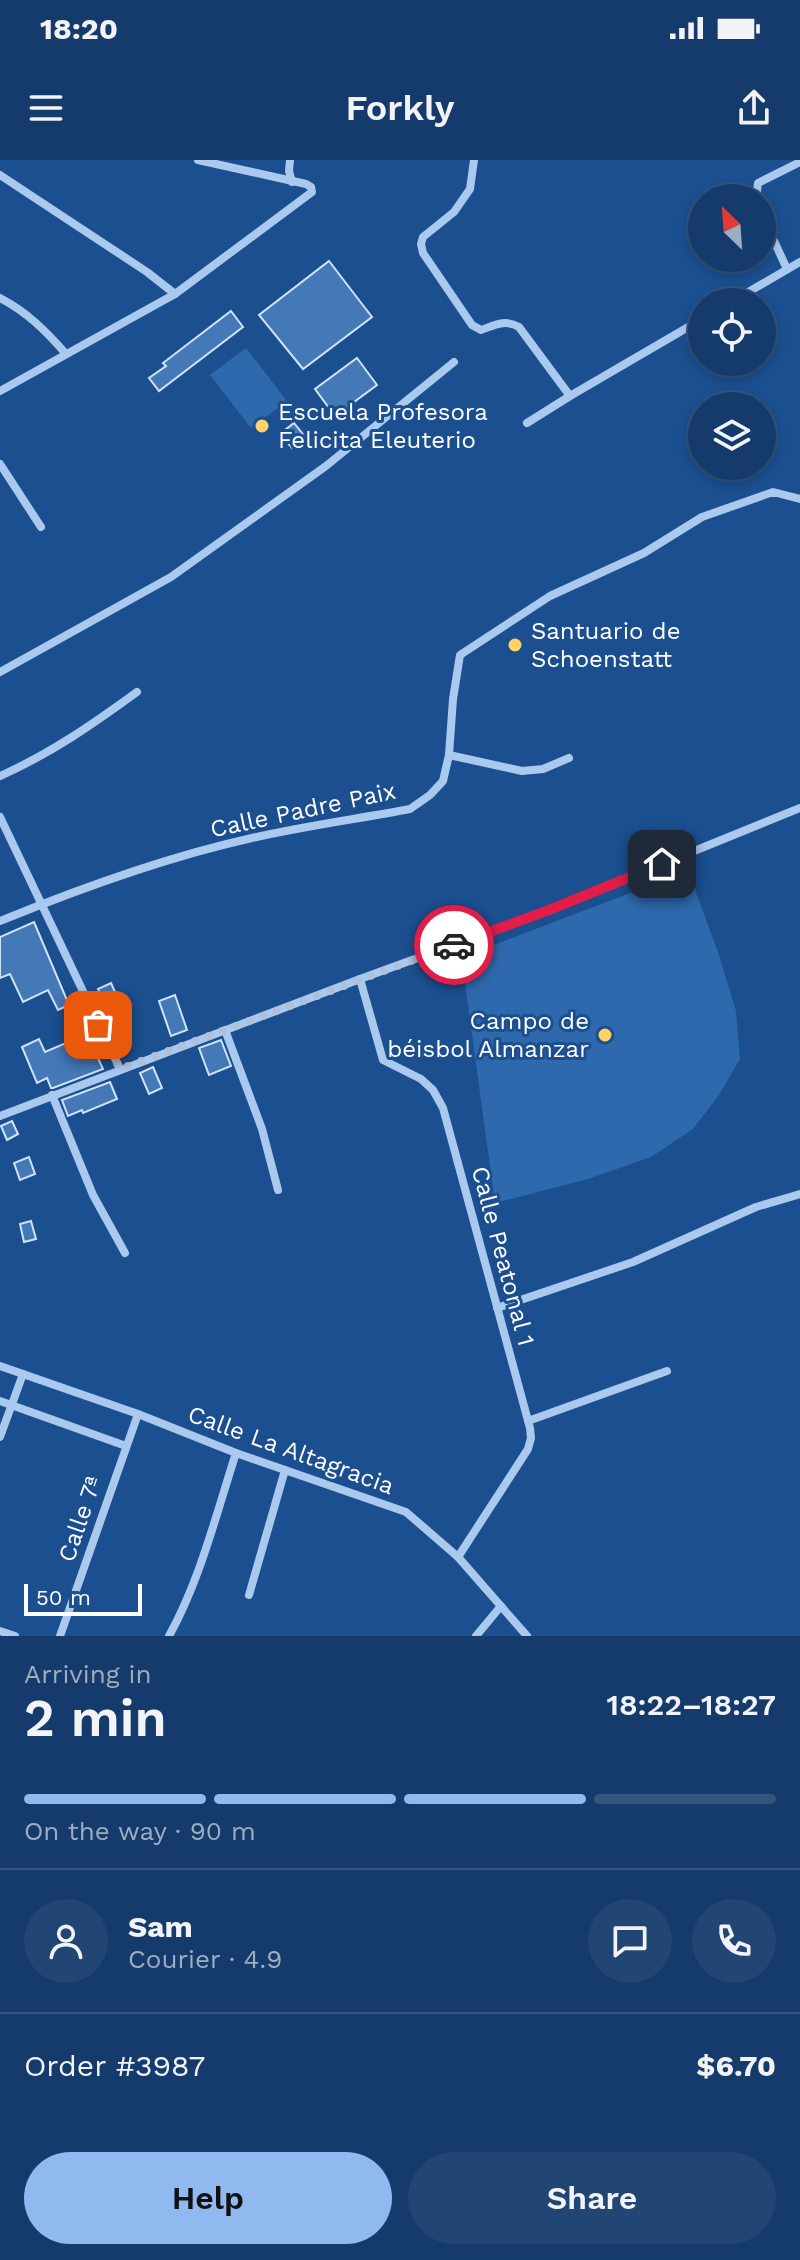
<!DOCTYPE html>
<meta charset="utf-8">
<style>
:root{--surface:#143b6b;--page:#214673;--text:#f1f3f6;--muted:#9dadc1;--line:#33557e;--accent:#90b9f0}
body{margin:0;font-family:"Work Sans",sans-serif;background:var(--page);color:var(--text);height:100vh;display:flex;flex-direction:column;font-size:30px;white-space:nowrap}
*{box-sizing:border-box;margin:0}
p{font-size:26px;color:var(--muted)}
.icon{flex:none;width:44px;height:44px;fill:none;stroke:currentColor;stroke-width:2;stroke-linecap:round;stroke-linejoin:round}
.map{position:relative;height:1476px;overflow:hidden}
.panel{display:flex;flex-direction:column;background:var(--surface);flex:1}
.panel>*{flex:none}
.needle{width:52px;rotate:335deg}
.fabs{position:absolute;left:688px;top:24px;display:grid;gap:16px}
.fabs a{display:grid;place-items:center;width:88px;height:88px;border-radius:50%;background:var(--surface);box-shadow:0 4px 12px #0003,0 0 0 2px var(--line);font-size:40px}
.scale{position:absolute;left:24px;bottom:20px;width:118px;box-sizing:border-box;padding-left:8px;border:4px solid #fff;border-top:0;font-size:22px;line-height:28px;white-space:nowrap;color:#fff;-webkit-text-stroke:6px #1b4f8f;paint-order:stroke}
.pin{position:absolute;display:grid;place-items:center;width:68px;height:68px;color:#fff;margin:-34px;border-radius:16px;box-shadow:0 4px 12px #0006}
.courier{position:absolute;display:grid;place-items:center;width:80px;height:80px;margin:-40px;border:6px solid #e11d48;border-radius:50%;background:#fff;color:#222;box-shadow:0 2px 10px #0007}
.overview em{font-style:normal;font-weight:600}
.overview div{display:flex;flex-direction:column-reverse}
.overview{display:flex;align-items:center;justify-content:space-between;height:136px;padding:0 24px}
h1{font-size:52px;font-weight:600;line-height:60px}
.bar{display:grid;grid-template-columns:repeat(4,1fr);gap:12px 8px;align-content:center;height:96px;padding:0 24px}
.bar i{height:10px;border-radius:6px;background:var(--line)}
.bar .on{background:var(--accent)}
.bar p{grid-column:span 4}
.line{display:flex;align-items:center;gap:20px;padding:0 24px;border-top:2px solid var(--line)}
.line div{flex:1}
.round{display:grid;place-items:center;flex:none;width:84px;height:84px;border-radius:42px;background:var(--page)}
.primary-button{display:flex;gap:16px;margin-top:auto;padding:16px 24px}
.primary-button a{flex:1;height:92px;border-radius:48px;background:var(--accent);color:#111;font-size:32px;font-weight:600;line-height:92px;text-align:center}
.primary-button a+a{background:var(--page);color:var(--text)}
.status{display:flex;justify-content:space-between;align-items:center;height:56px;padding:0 40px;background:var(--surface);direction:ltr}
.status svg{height:22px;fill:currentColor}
header{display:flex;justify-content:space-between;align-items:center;height:104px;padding:0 24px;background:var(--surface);font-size:36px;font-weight:600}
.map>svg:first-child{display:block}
</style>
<div class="status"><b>18:20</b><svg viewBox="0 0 49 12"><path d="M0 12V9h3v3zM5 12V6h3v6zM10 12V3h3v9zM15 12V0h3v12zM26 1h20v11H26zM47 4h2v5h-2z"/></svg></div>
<header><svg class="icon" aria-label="menu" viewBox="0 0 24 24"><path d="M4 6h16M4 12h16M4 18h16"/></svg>Forkly<svg class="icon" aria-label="share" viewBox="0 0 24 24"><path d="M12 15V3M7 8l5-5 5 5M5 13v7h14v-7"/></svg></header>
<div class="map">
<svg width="800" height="1476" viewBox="0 0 800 1476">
<rect width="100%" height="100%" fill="#1b4f8f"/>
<!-- green -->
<g fill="#2e69ad">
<polygon points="246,188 287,241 251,268 210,215"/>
<path d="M 688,711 L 718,792 L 736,851 L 740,899 L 719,935 L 693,969 L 651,997 L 588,1019 L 495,1043 L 464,816 C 467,800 474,795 488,787 Z"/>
</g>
<!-- building -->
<g fill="#4478b7" stroke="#cfe3fa" stroke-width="2">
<polygon points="329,101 372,157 303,209 259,155"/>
<polygon points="231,151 243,167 159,231 149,218 166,206 163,203"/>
<polygon points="357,198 377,225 335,256 315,229"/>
<polygon points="294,263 306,278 292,288 280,274"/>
<polygon points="34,762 69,845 58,850 48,830 23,842 10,814 0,818 0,777"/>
<polygon points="111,823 122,848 109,853 98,829"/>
<polygon points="175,835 187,870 171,876 159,841"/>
<polygon points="87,874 103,909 53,928 51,928 47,918 37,923 22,887 39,879 45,892"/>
<polygon points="221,880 231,906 209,915 199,888"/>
<polygon points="153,907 162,928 149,934 140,913"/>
<polygon points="110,922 117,939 83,953 82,950 68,956 62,940"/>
<polygon points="12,961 18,974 7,980 1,966"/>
<polygon points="29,997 35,1014 20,1020 14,1003"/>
<polygon points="31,1061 36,1079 24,1082 20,1064"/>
</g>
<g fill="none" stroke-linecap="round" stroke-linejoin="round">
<!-- street -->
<g stroke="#a9c9ee" stroke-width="8">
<polyline points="290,0 289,11 292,22"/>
<path d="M 474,0 L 470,29 L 454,52 L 423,77 L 421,84 L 423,93 L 472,165 L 481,170 C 495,165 505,159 519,167 L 570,236"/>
<polyline points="0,15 147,112 175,134"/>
<polyline points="756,38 758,23 800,2"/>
<polyline points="762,55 787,109"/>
<path d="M 0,138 C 27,152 46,171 66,194"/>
<polyline points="731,142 800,102"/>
<polyline points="0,231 175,134 312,32 311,27 306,24 198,0"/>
<polyline points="527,263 570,236 702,159"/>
<polyline points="0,304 41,367"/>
<polyline points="0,512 171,417 326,306 454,202"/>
<polyline points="449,595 522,611 543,609 569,598"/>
<path d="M 0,616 C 50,594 93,564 137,532"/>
<polyline points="0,657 120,909"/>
<path d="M 0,761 C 81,728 166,697 252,678 C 304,666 357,659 410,649 L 430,635 L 443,621 L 449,595 L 453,539 L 460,495 L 550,436 L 644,393 L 702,357 L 773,332 L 800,339"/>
<polyline points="360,819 383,900 421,919 433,930 443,948 530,1268 531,1278 528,1289 458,1397"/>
<polyline points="225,870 262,969 278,1030"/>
<polyline points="52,935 93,1035 125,1093"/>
<polyline points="0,956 360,819 549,750 800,648"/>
<polyline points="497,1148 633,1102 756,1047 800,1034"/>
<polyline points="0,1206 138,1254 236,1293 406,1352 458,1397 527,1476"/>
<polyline points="0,1241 126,1286"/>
<polyline points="528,1261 667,1211"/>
<polyline points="0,1277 23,1214"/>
<polyline points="249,1435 285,1310"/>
<polyline points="0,1471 15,1476"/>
<polyline points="60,1476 138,1254"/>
<path d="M 169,1476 C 200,1420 216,1355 236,1293"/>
<polyline points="476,1476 501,1446"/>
</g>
</g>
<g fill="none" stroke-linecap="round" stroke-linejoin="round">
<!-- done -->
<polyline stroke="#afc1d8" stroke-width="8" stroke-dasharray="0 14.4" points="98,865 120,909 454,785"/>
<!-- route -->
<polyline stroke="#e11d48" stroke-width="10" points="454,785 549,750 662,704"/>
</g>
<!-- markers -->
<g fill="#ffd166" stroke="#1b4f8f" stroke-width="3">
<circle cx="262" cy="266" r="8"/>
<circle cx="515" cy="485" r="8"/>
<circle cx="605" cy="875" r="8"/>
</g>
<g text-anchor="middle" stroke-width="6" stroke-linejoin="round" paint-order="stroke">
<!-- poi labels -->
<g font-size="24" fill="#fff" stroke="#1b4f8f" text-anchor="start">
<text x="278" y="260">Escuela Profesora<tspan x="278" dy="28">Felicita Eleuterio</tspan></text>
<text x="531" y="479">Santuario de<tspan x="531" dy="28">Schoenstatt</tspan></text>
<text x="589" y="869" text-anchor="end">Campo de<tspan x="589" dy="28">béisbol Almanzar</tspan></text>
</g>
<!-- street labels -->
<g font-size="24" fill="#fff" stroke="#1b4f8f">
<text transform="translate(303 650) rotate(-12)" y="8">Calle Padre Paix</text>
<text transform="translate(503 1096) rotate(75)" y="8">Calle Peatonal 1</text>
<text transform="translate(291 1290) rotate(20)" y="8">Calle La Altagracia</text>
<text transform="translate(80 1359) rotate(-71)" y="8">Calle 7ª</text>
</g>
</g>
</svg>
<div class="fabs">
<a><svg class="needle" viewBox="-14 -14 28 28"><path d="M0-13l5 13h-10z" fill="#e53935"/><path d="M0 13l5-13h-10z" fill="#9dadc1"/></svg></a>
<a><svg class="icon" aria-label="locate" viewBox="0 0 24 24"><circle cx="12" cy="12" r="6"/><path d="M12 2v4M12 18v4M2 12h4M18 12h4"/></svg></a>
<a><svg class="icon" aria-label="layers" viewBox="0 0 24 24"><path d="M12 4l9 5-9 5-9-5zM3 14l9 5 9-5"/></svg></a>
</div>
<div class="scale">50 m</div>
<div class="pin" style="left:98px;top:865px;background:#ea580c"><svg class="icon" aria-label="bag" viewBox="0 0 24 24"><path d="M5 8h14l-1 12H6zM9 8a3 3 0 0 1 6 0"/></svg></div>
<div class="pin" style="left:662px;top:704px;background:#1f2937"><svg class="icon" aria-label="home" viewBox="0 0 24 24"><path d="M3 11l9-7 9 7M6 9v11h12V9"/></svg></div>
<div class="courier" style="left:454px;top:785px"><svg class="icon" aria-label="car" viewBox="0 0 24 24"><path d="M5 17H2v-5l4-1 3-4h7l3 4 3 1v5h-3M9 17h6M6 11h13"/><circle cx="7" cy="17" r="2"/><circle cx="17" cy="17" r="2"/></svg></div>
</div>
<section class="panel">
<div class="overview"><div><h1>2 min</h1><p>Arriving in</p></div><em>18:22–18:27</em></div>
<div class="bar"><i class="on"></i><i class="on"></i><i class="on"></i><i></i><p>On the way · 90 m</p></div>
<div class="line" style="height:144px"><a class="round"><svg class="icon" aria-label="person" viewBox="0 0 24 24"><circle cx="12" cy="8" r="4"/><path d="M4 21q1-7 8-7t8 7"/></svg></a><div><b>Sam</b><p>Courier · 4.9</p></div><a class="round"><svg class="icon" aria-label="chat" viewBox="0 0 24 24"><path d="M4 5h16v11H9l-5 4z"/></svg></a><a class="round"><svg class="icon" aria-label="phone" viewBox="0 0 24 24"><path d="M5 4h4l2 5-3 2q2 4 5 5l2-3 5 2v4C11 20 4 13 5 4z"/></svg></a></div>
<div class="line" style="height:104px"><div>Order #3987</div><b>$6.70</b></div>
<div class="primary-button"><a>Help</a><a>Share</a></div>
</section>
